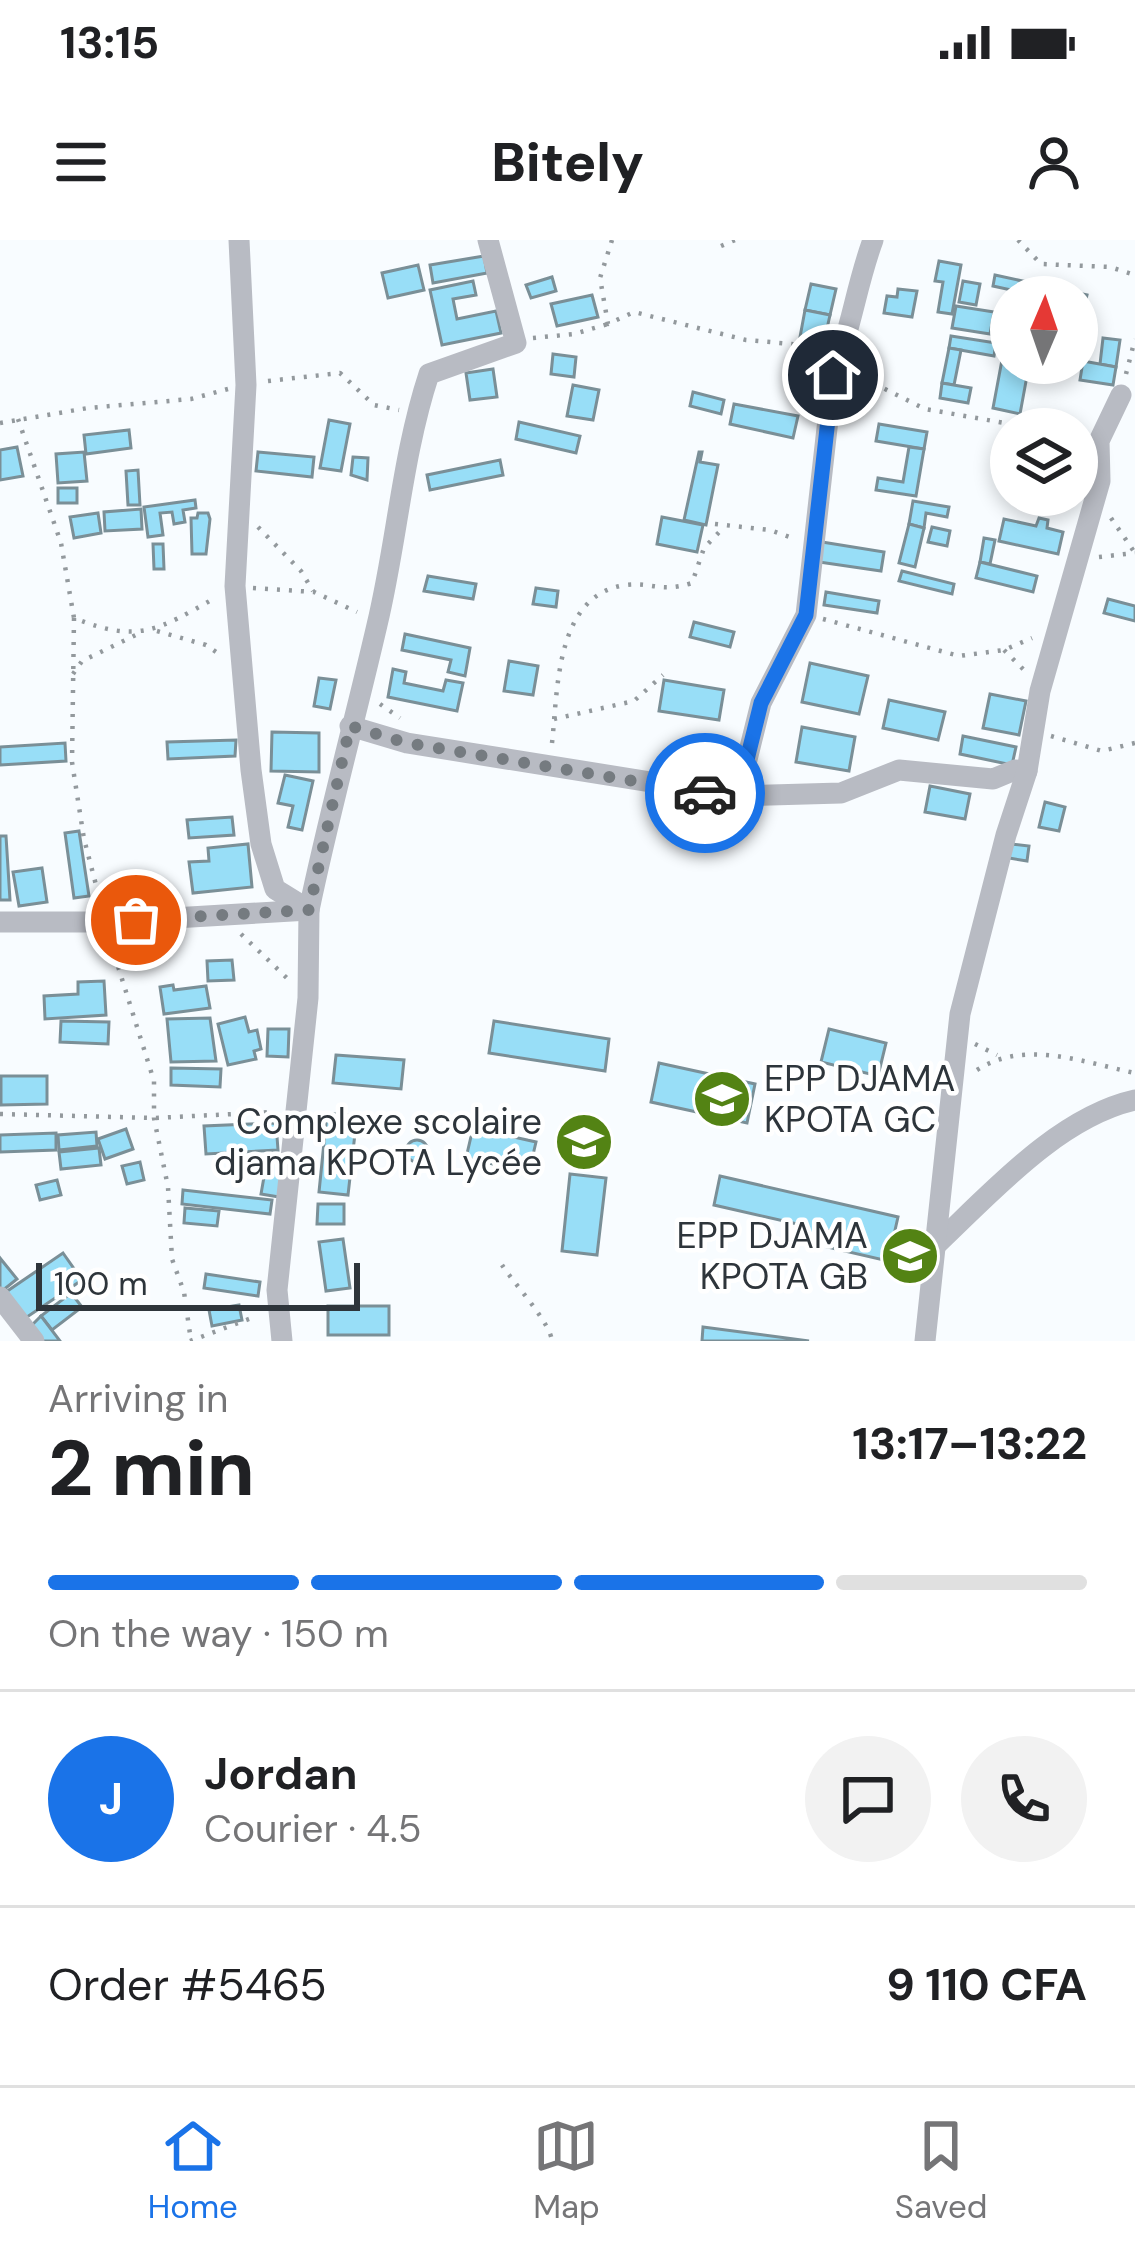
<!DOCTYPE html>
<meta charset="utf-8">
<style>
:root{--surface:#fff;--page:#f2f2f2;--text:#202124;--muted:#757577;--line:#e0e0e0;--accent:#1a73e8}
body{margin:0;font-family:"DM Sans",sans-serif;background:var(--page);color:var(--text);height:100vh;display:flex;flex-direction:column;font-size:45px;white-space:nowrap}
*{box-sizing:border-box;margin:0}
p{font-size:39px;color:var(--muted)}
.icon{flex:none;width:66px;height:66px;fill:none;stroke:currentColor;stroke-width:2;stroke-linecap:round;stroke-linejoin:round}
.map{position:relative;height:1101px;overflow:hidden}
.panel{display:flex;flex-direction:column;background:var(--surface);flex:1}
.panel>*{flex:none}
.needle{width:78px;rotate:2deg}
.tools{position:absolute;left:990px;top:36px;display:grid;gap:24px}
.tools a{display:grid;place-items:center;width:108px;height:108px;border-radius:50%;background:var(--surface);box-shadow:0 6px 18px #0003;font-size:60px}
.scale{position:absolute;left:36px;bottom:30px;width:324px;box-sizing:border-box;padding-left:12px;border:6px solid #2e353b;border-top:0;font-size:33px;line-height:42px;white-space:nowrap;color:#2e353b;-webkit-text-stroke:9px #fff;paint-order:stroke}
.pin{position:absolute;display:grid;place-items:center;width:102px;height:102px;color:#fff;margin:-51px;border:6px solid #fff;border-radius:50%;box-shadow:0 3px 12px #0007}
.courier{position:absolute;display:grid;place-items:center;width:120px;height:120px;margin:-60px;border:9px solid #1a73e8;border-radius:50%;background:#fff;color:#222;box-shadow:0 3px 15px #0007}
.overview em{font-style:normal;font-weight:800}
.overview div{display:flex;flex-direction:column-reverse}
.overview{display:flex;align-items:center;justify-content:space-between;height:204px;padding:0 48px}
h1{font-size:78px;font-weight:800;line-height:90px}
.bar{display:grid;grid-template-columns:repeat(4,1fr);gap:18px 12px;align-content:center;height:144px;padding:0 48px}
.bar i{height:15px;border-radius:9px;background:var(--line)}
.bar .active{background:var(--accent)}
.bar p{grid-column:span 4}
.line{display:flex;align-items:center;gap:30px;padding:0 48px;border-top:3px solid var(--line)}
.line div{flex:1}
.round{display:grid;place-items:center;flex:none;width:126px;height:126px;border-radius:63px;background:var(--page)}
.status{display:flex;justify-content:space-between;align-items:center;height:84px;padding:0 60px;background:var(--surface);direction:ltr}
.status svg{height:33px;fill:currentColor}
header{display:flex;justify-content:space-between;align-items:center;height:156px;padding:0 48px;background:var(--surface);font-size:54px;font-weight:800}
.menu{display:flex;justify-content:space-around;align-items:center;height:168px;border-top:3px solid var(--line);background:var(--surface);font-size:33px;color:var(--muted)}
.menu a{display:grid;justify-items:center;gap:6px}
.menu .active{color:var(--accent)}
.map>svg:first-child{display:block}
</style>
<div class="status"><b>13:15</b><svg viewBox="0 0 49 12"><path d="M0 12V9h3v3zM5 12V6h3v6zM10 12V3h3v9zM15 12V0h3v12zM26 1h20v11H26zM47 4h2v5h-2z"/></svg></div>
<header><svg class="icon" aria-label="menu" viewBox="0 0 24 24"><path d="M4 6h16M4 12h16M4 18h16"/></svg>Bitely<svg class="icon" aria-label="person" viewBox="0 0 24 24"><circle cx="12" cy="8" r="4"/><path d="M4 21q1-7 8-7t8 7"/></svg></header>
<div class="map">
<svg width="1135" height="1101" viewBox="0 0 1135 1101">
<rect width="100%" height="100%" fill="#f8fcff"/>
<!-- building -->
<g fill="#98def7" stroke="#7a8f97" stroke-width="3">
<polygon points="484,16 487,33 433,43 430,25"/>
<polygon points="939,21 961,25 952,74 938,72 943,42 935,41"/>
<polygon points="418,25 424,50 388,58 382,33"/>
<polygon points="995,35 1036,44 1034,55 993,46"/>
<polygon points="552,37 556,51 531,58 526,45"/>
<polygon points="473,41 476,55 453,59 457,79 496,71 501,93 442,105 430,50"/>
<polygon points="963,41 980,44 976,65 959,62"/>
<polygon points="811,44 836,49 830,75 805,70"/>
<polygon points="1036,44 1087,55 1083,73 1077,73 1077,57 1033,57"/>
<polygon points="898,49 917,51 912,77 884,73 887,56 897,57"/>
<polygon points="592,55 598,77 557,86 551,64"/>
<polygon points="956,66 994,72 990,94 952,88"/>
<polygon points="805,70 830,75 824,102 800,97"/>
<polygon points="951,96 996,103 994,116 949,108"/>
<polygon points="1103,98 1120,100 1116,127 1100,124"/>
<polygon points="949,108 961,110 954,145 942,143"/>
<polygon points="553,114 576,117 574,137 551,134"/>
<polygon points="1002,120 1029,125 1020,174 993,168"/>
<polygon points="1083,121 1116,127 1113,145 1080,140"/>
<polygon points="493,129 497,157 470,160 466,133"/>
<polygon points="942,143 971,148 968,163 940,158"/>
<polygon points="573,145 599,150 593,180 567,176"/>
<polygon points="693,152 724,160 721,174 690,166"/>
<polygon points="734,164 798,176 793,198 730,184"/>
<polygon points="329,180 350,184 341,231 320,228"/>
<polygon points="519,182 580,196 576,213 516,199"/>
<polygon points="879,184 927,192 924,209 876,201"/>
<polygon points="129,190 131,208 86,214 84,195"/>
<polygon points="17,207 23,236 0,240 0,210"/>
<polygon points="909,207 924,209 916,256 876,250 878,238 903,242"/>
<polygon points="84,212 87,241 58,243 56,214"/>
<polygon points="258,212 314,217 312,237 256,231"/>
<polygon points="699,212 702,212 700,222 718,225 706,285 684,280"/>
<polygon points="1003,213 1011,214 1011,239 999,237"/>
<polygon points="353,217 368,218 367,240 351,235"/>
<polygon points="500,220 503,235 430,250 427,235"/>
<polygon points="138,230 140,265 128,265 126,231"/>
<rect x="58" y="248" width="19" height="15"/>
<polygon points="195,260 196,268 183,270 185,282 174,284 172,272 160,273 163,295 148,297 144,267"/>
<polygon points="913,261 949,267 947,277 926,273 924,288 909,284"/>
<polygon points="141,269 142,289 105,291 104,272"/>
<polygon points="98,273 101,293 74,298 70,277"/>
<polygon points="198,273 208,273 210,279 206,314 192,314 191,278 197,278"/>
<polygon points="662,277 703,285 697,312 657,304"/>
<polygon points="1039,278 1048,280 1047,288 1063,292 1058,314 999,301 1004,279 1036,286"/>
<polygon points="909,284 924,288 915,327 899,323"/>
<polygon points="932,287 950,291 947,306 928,302"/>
<polygon points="984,298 995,300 990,324 980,322"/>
<polygon points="822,302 884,312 881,331 819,322"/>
<polygon points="153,304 163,304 164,329 154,329"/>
<polygon points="980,322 1037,336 1033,352 976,338"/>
<polygon points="902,331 954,344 952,354 899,341"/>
<polygon points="428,336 476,344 473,359 424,351"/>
<polygon points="536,348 558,351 556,367 533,364"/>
<polygon points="826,352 879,361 877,373 824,365"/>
<polygon points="1108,359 1135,366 1135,381 1104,373"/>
<polygon points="694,382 734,392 730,407 690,397"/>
<polygon points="405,394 470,408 465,436 448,432 451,420 402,410"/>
<polygon points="509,421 538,426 533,455 504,451"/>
<polygon points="810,423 868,436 859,474 802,462"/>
<polygon points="393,429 406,432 404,443 443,451 446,440 463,443 457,471 388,457"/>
<polygon points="319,438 336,440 330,469 314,466"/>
<polygon points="664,440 724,450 719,480 659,471"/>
<polygon points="990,454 1026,461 1019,495 983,488"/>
<polygon points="889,460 945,472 938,500 883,488"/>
<polygon points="802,487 855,497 849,531 796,522"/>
<polygon points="272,492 319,493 319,532 271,531"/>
<polygon points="963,496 1016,507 1012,525 960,514"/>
<polygon points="236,500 235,516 168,519 167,502"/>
<polygon points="65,503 66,521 0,525 0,507"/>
<polygon points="285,535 313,541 302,590 288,587 293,566 278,563"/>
<polygon points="930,546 970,554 965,579 925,572"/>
<polygon points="1045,562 1065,567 1059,591 1039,587"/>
<polygon points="232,577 234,595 189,598 187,580"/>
<polygon points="79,591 89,656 74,658 65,593"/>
<polygon points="0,596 6,596 10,660 0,660"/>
<polygon points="248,604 252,647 193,653 189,622 209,621 208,608"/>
<polygon points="1011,604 1029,606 1027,621 1009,618"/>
<polygon points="42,628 47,662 19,666 13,632"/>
<polygon points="232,720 234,740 208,741 207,721"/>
<polygon points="104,741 106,775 45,779 44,756 78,754 78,742"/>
<polygon points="173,745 174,750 206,746 210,768 164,774 160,747"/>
<polygon points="245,777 249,792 257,790 261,809 254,811 256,819 228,825 218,784"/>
<polygon points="210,778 216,821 171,822 167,779"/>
<polygon points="61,781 109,782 108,804 60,802"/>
<polygon points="494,781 609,799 605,831 489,813"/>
<polygon points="268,789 289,789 288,817 267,816"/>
<polygon points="829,789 886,803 878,836 821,822"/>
<polygon points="336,815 404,820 401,849 333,843"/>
<polygon points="659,823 755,844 747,883 651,862"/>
<polygon points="171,828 221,829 220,847 171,845"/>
<polygon points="1,836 47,836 47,864 1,865"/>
<polygon points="327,873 357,876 348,955 319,952"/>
<polygon points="276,883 278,910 206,914 204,886"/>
<polygon points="473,888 536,902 529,932 466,918"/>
<polygon points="126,889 133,909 105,919 98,899"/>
<polygon points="96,892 97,906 59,910 58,895"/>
<polygon points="56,893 56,910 0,912 0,895"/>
<circle cx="417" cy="911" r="11"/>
<polygon points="99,908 101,925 61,929 59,912"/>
<polygon points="268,914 286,917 279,957 261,954"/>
<polygon points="140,922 144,940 127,944 122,926"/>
<polygon points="570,934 606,938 597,1015 562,1011"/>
<polygon points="720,936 898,977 888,1021 827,1007 831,991 820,989 818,1000 795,995 797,984 714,965"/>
<polygon points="57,940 61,955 40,960 36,945"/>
<polygon points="183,950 272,960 270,974 182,964"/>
<polygon points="318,964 344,964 344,984 317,984"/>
<polygon points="185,968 219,971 217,986 184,983"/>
<polygon points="343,999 350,1048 326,1051 319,1002"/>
<polygon points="63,1013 82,1040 24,1079 6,1052"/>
<polygon points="0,1018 17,1039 2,1051 0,1048"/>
<polygon points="206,1034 260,1042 258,1056 204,1048"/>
<polygon points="71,1053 82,1067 52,1090 41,1076"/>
<polygon points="239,1065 242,1080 212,1086 209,1070"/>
<rect x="328" y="1066" width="61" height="29"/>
<polygon points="41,1076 60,1101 43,1101 31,1086"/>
<polygon points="703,1087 809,1101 702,1101"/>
</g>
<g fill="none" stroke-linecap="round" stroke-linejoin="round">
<!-- path -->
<g stroke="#93999d" stroke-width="4.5" stroke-dasharray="3 9" stroke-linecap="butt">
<polyline points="612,0 600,38 608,84 634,72 746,100 792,104 818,116"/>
<polyline points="1018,0 1041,24 1110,27 1135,35"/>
<polyline points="721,6 735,0"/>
<polyline points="533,98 574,94 608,84"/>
<polyline points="1126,134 1135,99"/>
<polyline points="850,139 883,148 925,169 1039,189"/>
<polyline points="268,141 340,133 374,165 399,170"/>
<path d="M 18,179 L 61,303 L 74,378 C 138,404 158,390 215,358"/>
<polyline points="0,183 88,168 191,159 228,149"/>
<polyline points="1111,278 1135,313"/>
<polyline points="715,284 770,290 795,299"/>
<polyline points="258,287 301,331 313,351"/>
<polyline points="1099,317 1135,313"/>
<polyline points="253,348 314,352 357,372"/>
<polyline points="74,378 72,522 84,599 101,664"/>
<polyline points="823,379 959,416 1004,410 1032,398"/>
<polyline points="157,391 206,405 219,414"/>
<polyline points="1004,410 1025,431"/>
<polyline points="73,434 82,421 138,394"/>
<polyline points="380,464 400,478"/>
<polyline points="554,479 634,461 663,435"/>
<polyline points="1051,496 1102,511 1135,503"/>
<path d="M 552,503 C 558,450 555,354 626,345 C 652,342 661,353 692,343 L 704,308 L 724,287"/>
<polyline points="241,694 289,740"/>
<polyline points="111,704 154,841 154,878 168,947 172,1019 184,1052 191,1101"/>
<polyline points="975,804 997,815"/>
<path d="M 977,830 C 1025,799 1082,822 1135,833"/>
<polyline points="0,874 154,878 274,872"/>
<path d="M 502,1025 C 515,1045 550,1082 552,1101"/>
<polyline points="190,1101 257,1076"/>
</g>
<!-- street -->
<g stroke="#b8bbc3" stroke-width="21">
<polyline points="239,0 246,145 235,346 251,530 261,604 275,649 309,670 308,758 277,1050 282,1101"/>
<polyline points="350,486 407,503 738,556 841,553 899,530 993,539 1015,530 1027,531"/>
<path d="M 738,556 L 761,463 L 806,375 L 833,135 C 851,91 856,46 873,0"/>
<path d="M 0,682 L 106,682 L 309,670 C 329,574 355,480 377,385 C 397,302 402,216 429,134 L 516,103 L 488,0"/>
<path d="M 937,1004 C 992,952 1059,877 1135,860"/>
<polyline points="0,1057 34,1101"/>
<polyline points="925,1101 960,774 1006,595 1027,531 1040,451 1100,241 1099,201 1121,155"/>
</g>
</g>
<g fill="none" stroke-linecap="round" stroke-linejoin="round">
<!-- done -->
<polyline stroke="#757b80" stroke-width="12" stroke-dasharray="0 21.6" points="136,680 309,670 350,486 407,503 705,553"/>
<!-- route -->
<polyline stroke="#1a73e8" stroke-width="15" points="705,553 738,556 761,463 806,375 833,135"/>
</g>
<!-- icons -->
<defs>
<g id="school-disc" transform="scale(3)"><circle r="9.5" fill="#538314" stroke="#fff"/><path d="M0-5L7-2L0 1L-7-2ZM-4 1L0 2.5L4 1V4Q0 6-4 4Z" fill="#fff"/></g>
</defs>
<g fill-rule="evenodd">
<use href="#school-disc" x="722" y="859"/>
<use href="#school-disc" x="584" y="902"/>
<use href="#school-disc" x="910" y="1016"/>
</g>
<g text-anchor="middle" stroke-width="9" stroke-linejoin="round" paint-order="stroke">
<!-- poi labels -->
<g font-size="36" fill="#2e353b" stroke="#fff" text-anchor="end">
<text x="764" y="851" text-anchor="start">EPP DJAMA<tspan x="764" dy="41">KPOTA GC</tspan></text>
<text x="542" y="894">Complexe scolaire<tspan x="542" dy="41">djama KPOTA Lycée</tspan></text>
<text x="868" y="1008">EPP DJAMA<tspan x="868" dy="41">KPOTA GB</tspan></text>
</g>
</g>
</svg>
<div class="tools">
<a><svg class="needle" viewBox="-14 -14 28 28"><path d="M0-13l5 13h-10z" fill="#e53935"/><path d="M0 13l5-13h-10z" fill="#757577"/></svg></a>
<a><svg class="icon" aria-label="layers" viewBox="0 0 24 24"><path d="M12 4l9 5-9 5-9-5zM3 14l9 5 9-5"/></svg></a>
</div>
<div class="scale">100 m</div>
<div class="pin" style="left:136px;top:680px;background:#ea580c"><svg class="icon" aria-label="bag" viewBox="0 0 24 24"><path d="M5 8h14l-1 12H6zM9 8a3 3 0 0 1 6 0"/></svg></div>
<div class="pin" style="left:833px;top:135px;background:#1f2937"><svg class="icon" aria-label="home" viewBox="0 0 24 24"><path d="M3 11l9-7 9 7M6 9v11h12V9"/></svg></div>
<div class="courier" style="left:705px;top:553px"><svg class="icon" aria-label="car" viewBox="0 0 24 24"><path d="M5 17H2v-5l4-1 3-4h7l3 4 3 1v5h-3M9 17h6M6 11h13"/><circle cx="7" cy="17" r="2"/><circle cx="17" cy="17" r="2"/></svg></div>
</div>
<section class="panel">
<div class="overview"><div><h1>2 min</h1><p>Arriving in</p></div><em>13:17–13:22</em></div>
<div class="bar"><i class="active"></i><i class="active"></i><i class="active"></i><i></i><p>On the way · 150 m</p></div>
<div class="line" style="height:216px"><b class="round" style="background:var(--accent);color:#fff">J</b><div><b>Jordan</b><p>Courier · 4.5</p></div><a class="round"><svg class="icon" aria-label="chat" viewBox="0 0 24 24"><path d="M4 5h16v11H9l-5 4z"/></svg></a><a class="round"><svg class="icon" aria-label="phone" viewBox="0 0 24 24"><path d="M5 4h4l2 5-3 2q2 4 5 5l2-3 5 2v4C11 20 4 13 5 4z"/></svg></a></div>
<div class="line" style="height:156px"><div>Order #5465</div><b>9 110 CFA</b></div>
</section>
<nav class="menu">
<a class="active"><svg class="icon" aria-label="home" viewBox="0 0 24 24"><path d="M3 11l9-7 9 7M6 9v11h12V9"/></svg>Home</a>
<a><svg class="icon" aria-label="map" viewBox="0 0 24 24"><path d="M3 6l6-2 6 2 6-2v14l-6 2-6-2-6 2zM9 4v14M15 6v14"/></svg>Map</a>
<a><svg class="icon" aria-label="saved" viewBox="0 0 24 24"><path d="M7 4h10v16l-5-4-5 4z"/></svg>Saved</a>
</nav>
